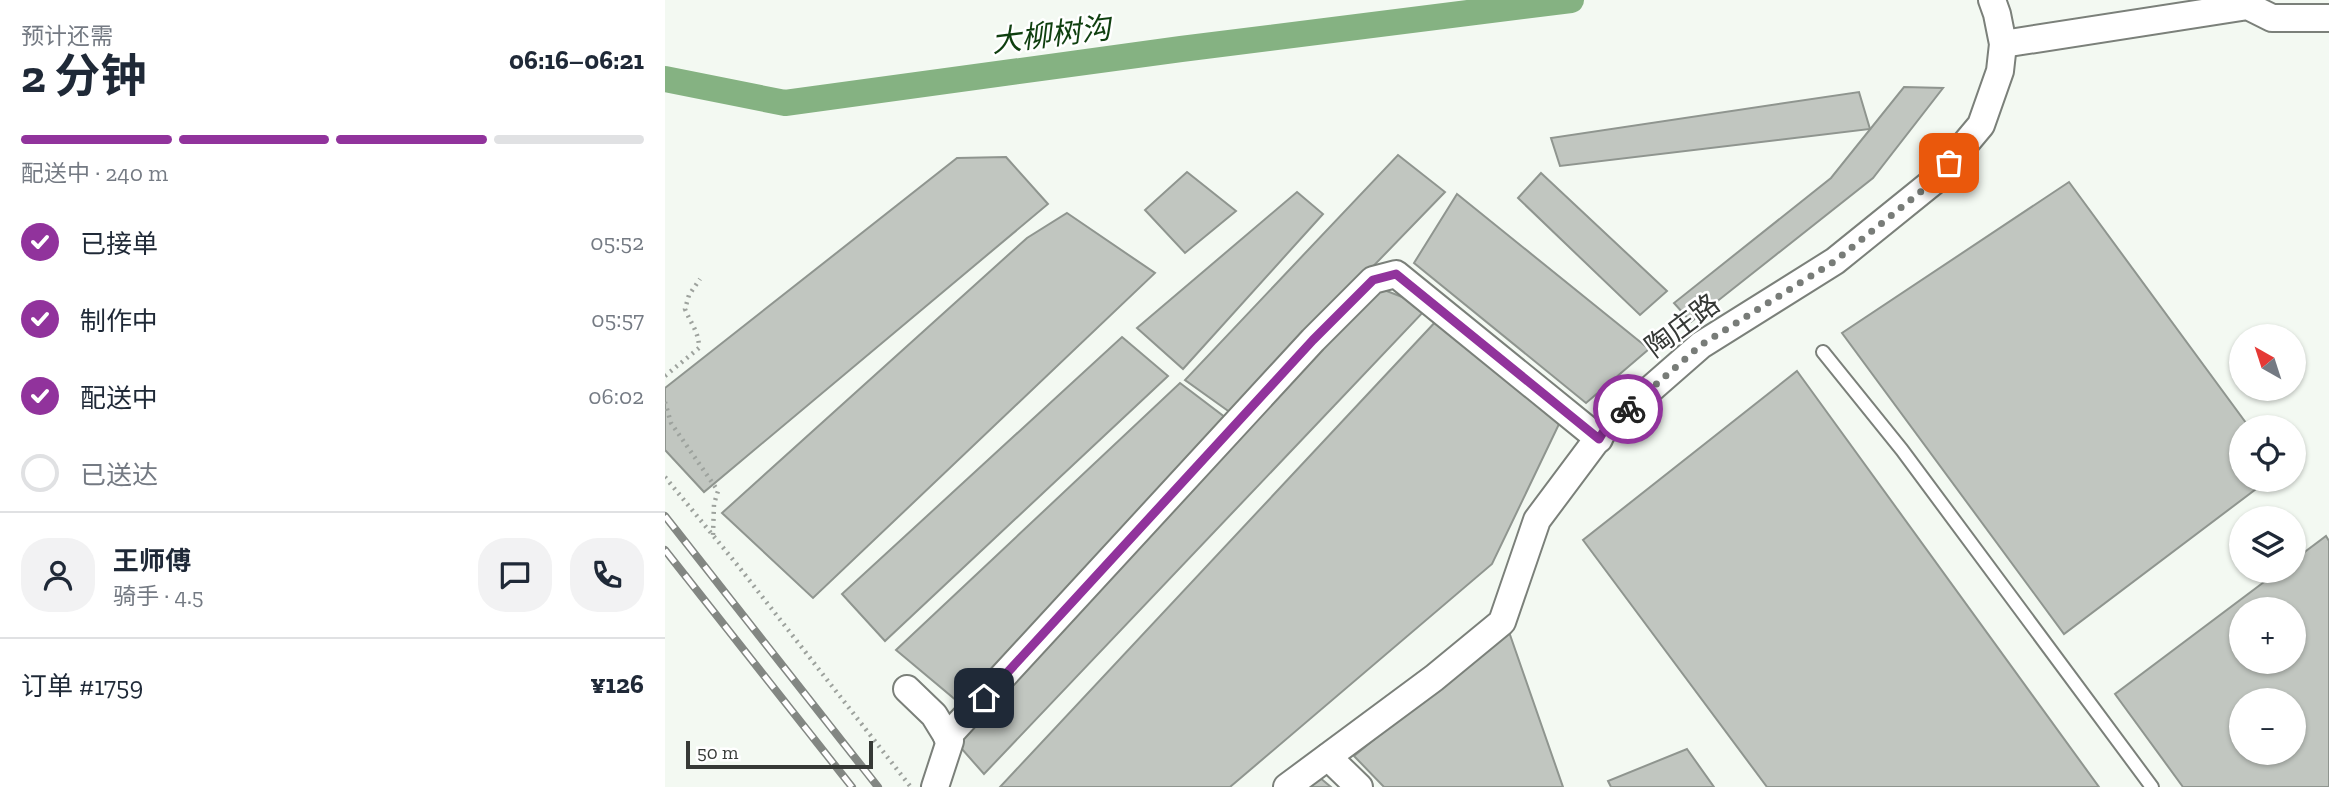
<!DOCTYPE html>
<html lang="zh">
<meta charset="utf-8">
<style>
:root{--surface:#fff;--page:#f2f2f3;--text:#1f2937;--muted:#747a83;--line:#e0e1e3;--accent:#91339c}
body{margin:0;font-family:"Zilla Slab","Noto Sans SC",serif;background:var(--page);color:var(--text);height:100vh;display:flex;flex-direction:column;font-size:26px;white-space:nowrap}
*{box-sizing:border-box;margin:0}
p{font-size:23px;color:var(--muted)}
.icon{flex:none;width:38px;height:38px;fill:none;stroke:currentColor;stroke-width:2;stroke-linecap:round;stroke-linejoin:round}
.map{position:relative;flex:1;overflow:hidden}
.sheet{display:flex;flex-direction:column;background:var(--surface);width:665px}
.sheet>*{flex:none}
.needle{width:46px;rotate:321deg}
.fabs{position:absolute;left:1564px;top:324px;display:grid;gap:14px}
.fabs a{display:grid;place-items:center;width:77px;height:77px;border-radius:50%;background:var(--surface);box-shadow:0 2px 5px #0004;font-size:35px}
.scale{position:absolute;left:21px;bottom:18px;width:187px;box-sizing:border-box;padding-left:7px;border:4px solid #363936;border-top:0;font-size:19px;line-height:24px;white-space:nowrap;color:#363936;-webkit-text-stroke:5px #fff;paint-order:stroke}
.pin{position:absolute;display:grid;place-items:center;width:60px;height:60px;color:#fff;margin:-30px;border-radius:14px;box-shadow:0 4px 10px #0006}
.courier{position:absolute;display:grid;place-items:center;width:70px;height:70px;margin:-35px;border:5px solid #91339c;border-radius:50%;background:#fff;color:#222;box-shadow:0 2px 9px #0007}
.overview em{font-style:normal;font-weight:700}
.overview div{display:flex;flex-direction:column-reverse}
.overview{display:flex;align-items:center;justify-content:space-between;height:119px;padding:0 21px}
h1{font-size:46px;font-weight:700;line-height:52px}
.bar{display:grid;grid-template-columns:repeat(4,1fr);gap:10px 7px;align-content:center;height:84px;padding:0 21px}
.bar i{height:9px;border-radius:5px;background:var(--line)}
.bar .current{background:var(--accent)}
.bar p{grid-column:span 4}
.line{display:flex;align-items:center;gap:18px;padding:0 21px;border-top:2px solid var(--line)}
.line div{flex:1}
.round{display:grid;place-items:center;flex:none;width:74px;height:74px;border-radius:28px;background:var(--page)}
ol{padding:0 21px;list-style:none}
li{display:flex;align-items:center;gap:21px;height:77px}
li p{margin-inline-start:auto}
li .icon{padding:7px;border-radius:50%;background:var(--accent);color:#fff;stroke-width:4}
li:last-child{color:var(--muted)}
li i{width:38px;height:38px;border:4px solid var(--line);border-radius:50%}
main{display:flex;flex:1;min-height:0}
.map>svg:first-child{display:block}
</style>
<main>
<section class="sheet">
<div class="overview"><div><h1>2 分钟</h1><p>预计还需</p></div><em>06:16–06:21</em></div>
<div class="bar"><i class="current"></i><i class="current"></i><i class="current"></i><i></i><p>配送中 · 240 m</p></div>
<ol>
<li><svg class="icon" aria-label="check" viewBox="0 0 24 24"><path d="M5 12l5 5 9-10"/></svg>已接单<p>05:52</p></li>
<li><svg class="icon" aria-label="check" viewBox="0 0 24 24"><path d="M5 12l5 5 9-10"/></svg>制作中<p>05:57</p></li>
<li><svg class="icon" aria-label="check" viewBox="0 0 24 24"><path d="M5 12l5 5 9-10"/></svg>配送中<p>06:02</p></li>
<li><i></i>已送达</li>
</ol>
<div class="line" style="height:126px"><a class="round"><svg class="icon" aria-label="person" viewBox="0 0 24 24"><circle cx="12" cy="8" r="4"/><path d="M4 21q1-7 8-7t8 7"/></svg></a><div><b>王师傅</b><p>骑手 · 4.5</p></div><a class="round"><svg class="icon" aria-label="chat" viewBox="0 0 24 24"><path d="M4 5h16v11H9l-5 4z"/></svg></a><a class="round"><svg class="icon" aria-label="phone" viewBox="0 0 24 24"><path d="M5 4h4l2 5-3 2q2 4 5 5l2-3 5 2v4C11 20 4 13 5 4z"/></svg></a></div>
<div class="line" style="height:91px"><div>订单 #1759</div><b>¥126</b></div>
</section>
<div class="map">
<svg width="1664" height="787" viewBox="0 0 1664 787">
<rect width="100%" height="100%" fill="#f3f9f2"/>
<g fill="none" stroke-linecap="round" stroke-linejoin="round">
<!-- canal -->
<polyline stroke="#85b282" stroke-width="26" points="0,79 120,103 516,49 906,0"/>
</g>
<!-- building -->
<g fill="#c1c6c0" stroke="#8f958f" stroke-width="2" fill-rule="evenodd">
<polygon points="1239,87 1278,88 1208,178 1026,322 1009,303 1166,178"/>
<polygon points="1194,92 1205,129 895,166 886,138"/>
<polygon points="733,155 780,192 566,413 520,380"/>
<polygon points="341,157 383,204 39,492 0,450 0,388 292,158"/>
<polygon points="522,172 571,211 520,253 480,210"/>
<polygon points="876,173 1002,291 975,315 853,198"/>
<polygon points="1404,182 1584,427 1577,427 1577,480 1603,480 1399,634 1177,333"/>
<polygon points="632,192 658,214 518,369 472,328"/>
<polygon points="792,194 984,349 921,403 749,263"/>
<polygon points="402,213 490,273 148,598 57,513 362,238"/>
<polygon points="714,288 763,307 319,774 289,740"/>
<polygon points="774,318 895,422 827,564 565,787 335,787"/>
<polygon points="457,337 503,376 220,641 177,594"/>
<polygon points="1132,371 1434,787 1102,787 918,540"/>
<polygon points="515,383 561,418 304,711 231,650"/>
<path d="M 1661,536 L 1664,541 L 1664,787 L 1518,787 L 1450,694 L 1615,570 L 1629,570 L 1629,560 ZM 1577,609 L 1629,609 L 1629,662 L 1577,662 ZM 1577,700 L 1629,700 L 1629,752 L 1577,752 Z"/>
<polygon points="843,629 898,787 719,787 689,756"/>
<polygon points="1022,749 1049,787 946,787 943,781"/>
<polygon points="654,777 666,787 642,787"/>
</g>
<g fill="none" stroke-linecap="round" stroke-linejoin="round">
<!-- lane casing -->
<g stroke="#7b807a" stroke-width="16">
<polyline id="lane" points="1158,352 1237,450 1487,787"/>
</g>
<!-- street casing -->
<g stroke="#7b807a" stroke-width="30">
<g id="street">
<polyline points="1338,44 1583,6 1607,18 1664,18"/>
<polyline points="242,689 269,715 285,741 270,787"/>
<polyline points="282,737 648,340 708,280 731,274 934,439"/>
<polyline points="663,757 694,787"/>
<polyline points="622,787 769,678 837,622 872,520 940,429 1036,345 1170,261 1269,181 1316,125 1335,71 1338,44 1332,14 1327,0"/>
</g>
</g>
<!-- path -->
<g stroke="#9da29d" stroke-width="4.5" stroke-dasharray="2 5" stroke-linecap="butt">
<path d="M 0,376 L 34,348 C 34,332 26,324 20,309 L 24,295 L 35,279"/>
<polyline points="0,402 6,423 53,491 49,504 48,535"/>
<polyline points="0,477 74,567 245,786"/>
</g>
<!-- lane -->
<use href="#lane" stroke="#fff" stroke-width="12"/>
<!-- street -->
<use href="#street" stroke="#fff" stroke-width="26"/>
<!-- rail casing -->
<g stroke="#838783" stroke-width="8">
<g id="rail">
<polyline points="0,516 213,787"/>
<polyline points="0,550 187,787"/>
</g>
</g>
<!-- rail -->
<use href="#rail" stroke="#fff" stroke-width="5" stroke-dasharray="16" stroke-linecap="butt"/>
</g>
<g fill="none" stroke-linecap="round" stroke-linejoin="round">
<!-- done -->
<polyline stroke="#787c78" stroke-width="7" stroke-dasharray="0 12.6" points="963,409 1036,345 1170,261 1269,181 1284,163"/>
<!-- route -->
<polyline stroke="#91339c" stroke-width="9" points="319,698 648,340 708,280 731,274 934,439 940,429 963,409"/>
</g>
<g text-anchor="middle" stroke-width="5" stroke-linejoin="round" paint-order="stroke">
<!-- street labels -->
<g font-size="28" fill="#363936" stroke="#fff">
<text transform="translate(1017 325) rotate(-37)" y="10">陶庄路</text>
</g>
<!-- water labels -->
<g font-size="30" font-style="italic" fill="#0f3f0f" stroke="#fff">
<text transform="translate(386 35) rotate(-7)" y="10">大柳树沟</text>
</g>
</g>
</svg>
<div class="fabs">
<a><svg class="needle" viewBox="-14 -14 28 28"><path d="M0-13l5 13h-10z" fill="#e53935"/><path d="M0 13l5-13h-10z" fill="#747a83"/></svg></a>
<a><svg class="icon" aria-label="locate" viewBox="0 0 24 24"><circle cx="12" cy="12" r="6"/><path d="M12 2v4M12 18v4M2 12h4M18 12h4"/></svg></a>
<a><svg class="icon" aria-label="layers" viewBox="0 0 24 24"><path d="M12 4l9 5-9 5-9-5zM3 14l9 5 9-5"/></svg></a>
<a>+</a>
<a>−</a>
</div>
<div class="scale">50 m</div>
<div class="pin" style="left:1284px;top:163px;background:#ea580c"><svg class="icon" aria-label="bag" viewBox="0 0 24 24"><path d="M5 8h14l-1 12H6zM9 8a3 3 0 0 1 6 0"/></svg></div>
<div class="pin" style="left:319px;top:698px;background:#1f2937"><svg class="icon" aria-label="home" viewBox="0 0 24 24"><path d="M3 11l9-7 9 7M6 9v11h12V9"/></svg></div>
<div class="courier" style="left:963px;top:409px"><svg class="icon" aria-label="bike" viewBox="0 0 24 24"><circle cx="6" cy="16" r="4"/><circle cx="18" cy="16" r="4"/><path d="M6 16l4-8h5l3 8M10 8l3 8H6M13 5h3"/></svg></div>
</div>
</main>
